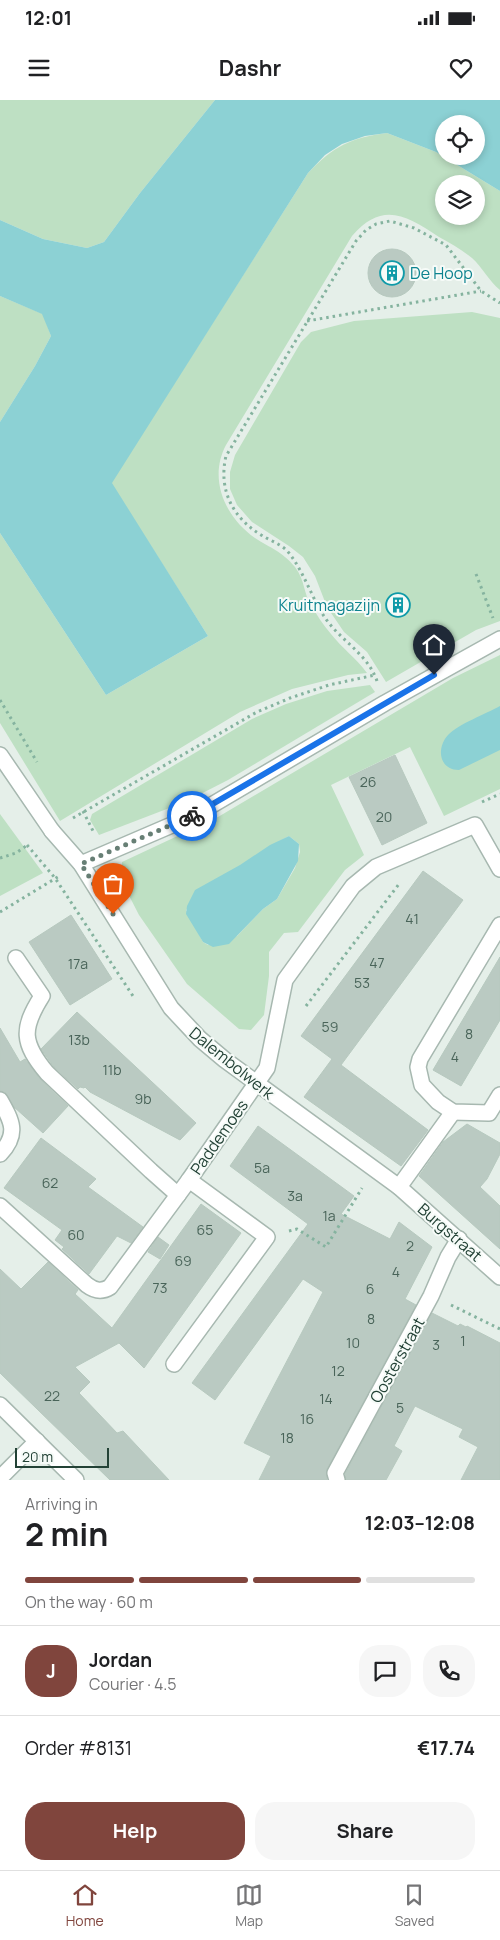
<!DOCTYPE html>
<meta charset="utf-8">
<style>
:root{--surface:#fff;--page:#f6f6f6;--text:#202124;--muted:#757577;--line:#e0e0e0;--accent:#80453d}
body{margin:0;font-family:Manrope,sans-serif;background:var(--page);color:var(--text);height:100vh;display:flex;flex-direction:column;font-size:19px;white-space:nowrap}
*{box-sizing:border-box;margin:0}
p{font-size:16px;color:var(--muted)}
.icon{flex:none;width:28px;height:28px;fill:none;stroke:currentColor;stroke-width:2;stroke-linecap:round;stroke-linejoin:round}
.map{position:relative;height:1380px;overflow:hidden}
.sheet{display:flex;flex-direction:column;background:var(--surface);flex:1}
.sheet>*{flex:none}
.tools{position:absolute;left:435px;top:15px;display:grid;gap:10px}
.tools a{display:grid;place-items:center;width:50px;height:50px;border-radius:50%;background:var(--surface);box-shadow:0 2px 8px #0003;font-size:25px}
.scale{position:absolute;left:15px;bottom:12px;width:94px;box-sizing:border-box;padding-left:5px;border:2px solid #234236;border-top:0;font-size:14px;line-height:18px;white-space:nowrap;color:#234236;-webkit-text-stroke:4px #f6fbf8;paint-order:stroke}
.pin{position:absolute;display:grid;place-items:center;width:42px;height:42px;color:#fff;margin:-51px -21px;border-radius:50% 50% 50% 0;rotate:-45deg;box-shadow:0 0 5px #0007}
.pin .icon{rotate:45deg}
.courier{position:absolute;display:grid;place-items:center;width:50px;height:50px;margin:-25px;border:4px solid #1a73e8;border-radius:50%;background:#fff;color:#222;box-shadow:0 1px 6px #0007}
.headline em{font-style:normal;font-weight:700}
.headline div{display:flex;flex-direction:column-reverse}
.headline{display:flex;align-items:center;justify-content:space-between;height:85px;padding:0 25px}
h1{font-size:32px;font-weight:700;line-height:38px}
.bar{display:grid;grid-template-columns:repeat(4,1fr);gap:8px 5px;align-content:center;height:60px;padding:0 25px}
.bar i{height:6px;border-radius:4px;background:var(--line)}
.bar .on{background:var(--accent)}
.bar p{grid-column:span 4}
.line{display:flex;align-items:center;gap:12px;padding:0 25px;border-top:1px solid var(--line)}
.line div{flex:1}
.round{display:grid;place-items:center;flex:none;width:52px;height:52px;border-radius:20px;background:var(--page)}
.cta{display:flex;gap:10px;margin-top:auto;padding:10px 25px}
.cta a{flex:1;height:58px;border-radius:20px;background:var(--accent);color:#fff;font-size:20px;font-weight:700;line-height:58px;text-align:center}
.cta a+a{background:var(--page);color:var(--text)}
.status{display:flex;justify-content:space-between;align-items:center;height:35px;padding:0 25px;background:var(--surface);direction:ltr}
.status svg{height:14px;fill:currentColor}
header{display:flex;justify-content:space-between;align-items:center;height:65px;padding:0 25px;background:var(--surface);font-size:22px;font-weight:700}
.menu{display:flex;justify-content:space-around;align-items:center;height:70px;border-top:1px solid var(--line);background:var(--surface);font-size:14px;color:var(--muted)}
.menu a{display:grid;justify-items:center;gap:2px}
.menu .on{color:var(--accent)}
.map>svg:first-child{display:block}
</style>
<div class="status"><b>12:01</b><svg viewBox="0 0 49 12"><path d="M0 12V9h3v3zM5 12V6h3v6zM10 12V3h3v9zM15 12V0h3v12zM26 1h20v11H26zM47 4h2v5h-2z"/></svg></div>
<header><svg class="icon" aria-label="menu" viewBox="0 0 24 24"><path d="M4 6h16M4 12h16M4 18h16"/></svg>Dashr<svg class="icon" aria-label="heart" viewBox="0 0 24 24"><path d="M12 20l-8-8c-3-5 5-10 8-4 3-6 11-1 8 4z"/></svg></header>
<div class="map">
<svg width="500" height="1380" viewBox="0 0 500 1380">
<rect width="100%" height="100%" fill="#e5efe9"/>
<!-- green -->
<g fill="#bee0c3" fill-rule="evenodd">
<polygon points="0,0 215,0 140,93 104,142 87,148 43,139 0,120"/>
<path d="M 387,33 L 436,52 L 500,91 L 500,190 C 489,181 482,167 472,158 C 462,150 450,143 439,137 C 406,115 382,101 352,136 L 226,345 C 208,379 225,417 255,438 C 270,448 282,451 295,467 C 305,480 304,495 311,505 C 317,515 323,525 331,534 C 342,548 356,558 367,573 L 348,575 L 292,589 L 240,612 L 60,721 L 0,623 L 0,433 L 106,595 L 208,536 L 111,383 L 308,73 C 334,46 350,38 387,33 ZM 444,84 L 476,84 L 476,116 L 444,116 Z"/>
<polygon points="0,196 43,214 51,236 35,266 0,322"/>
<polygon points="472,212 500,218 500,521 476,530 386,582 367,552 344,532 327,507 315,476 303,457 289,446 252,422 237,405 230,389 230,372 235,355 301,242 311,232 354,221"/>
<path d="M 500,555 L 500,689 L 444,716 L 410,647 L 331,685 L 364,755 L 345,770 L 298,832 L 284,833 L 269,852 L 269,876 L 264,915 L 251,930 L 239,929 L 187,884 L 139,815 L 121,780 L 122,762 L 218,717 L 453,578 ZM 289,736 L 299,744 L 300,752 L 295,768 L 277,799 L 263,809 L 237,836 L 208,845 L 203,842 L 186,810 C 219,783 250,755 289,736 Z"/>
<polygon points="370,585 375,592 228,680 185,702 99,735 90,720 92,714 252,619 286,604 327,591"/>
<polygon points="0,714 43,773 0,796"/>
</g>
<!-- water -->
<g fill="#8cd1d4" fill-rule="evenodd">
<path d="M 215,0 L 500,0 L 500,91 L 436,52 L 387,33 L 365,36 L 342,44 L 325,55 L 308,73 L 112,383 L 208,536 L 106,595 L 0,433 L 0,322 L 35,266 L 51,236 L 42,214 L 0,196 L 0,120 L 43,139 L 87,148 L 104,142 L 140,93 ZM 444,24 L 476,24 L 476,56 L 444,56 Z"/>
<path d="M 500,606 L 500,650 L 459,670 C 439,670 436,648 448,635 C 458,624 486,614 500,606 Z"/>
<polygon points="289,736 299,744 298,761 277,799 263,809 229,844 213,847 203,842 186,814 187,806 195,790 240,765 270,745"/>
</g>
<!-- building -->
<g fill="#bacac2" stroke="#b7c9bf">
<circle cx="392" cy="173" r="24"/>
<polygon points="395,655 427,723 382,745 349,677"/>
<polygon points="423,771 463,800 341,965 428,1030 401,1066 304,997 332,959 301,936"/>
<polygon points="71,815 112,879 70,905 29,842"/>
<polygon points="500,857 500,920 461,986 433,970"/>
<polygon points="77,912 196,1023 180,1040 90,992 85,987 84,988 80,987 78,989 54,967 41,949"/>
<polygon points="0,928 20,962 25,959 40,979 68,1006 43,1033 14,1007 5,992 0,991"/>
<polygon points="467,1024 500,1043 500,1054 487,1079 480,1087 500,1106 500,1149 419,1076 443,1042"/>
<polygon points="258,1026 354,1096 341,1114 390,1139 399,1122 432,1147 405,1199 416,1205 327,1369 327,1380 259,1380 271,1356 244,1343 323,1192 303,1179 215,1300 192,1283 308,1124 230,1066"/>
<polygon points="41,1038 96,1079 88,1087 143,1127 131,1143 117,1136 89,1174 62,1149 64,1147 55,1140 62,1130 4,1088"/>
<polygon points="201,1104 241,1133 144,1268 119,1243 75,1267 90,1282 79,1293 117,1333 123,1331 169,1380 110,1380 0,1273 0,1169 21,1189 48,1162 78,1190 75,1194 112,1228"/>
<polygon points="158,1137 169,1145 160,1159 148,1152"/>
<polygon points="432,1213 458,1226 460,1224 466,1227 467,1226 500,1243 500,1380 461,1380 478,1347 459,1337 463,1329 415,1306 394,1346 402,1351 386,1380 346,1380 345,1374"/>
</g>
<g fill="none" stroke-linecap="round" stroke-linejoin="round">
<!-- service casing -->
<g stroke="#a7b8b0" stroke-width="18">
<g id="service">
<polyline points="500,825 420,959 418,967 422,985 438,1002 453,1012 489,1013 500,995"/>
<path d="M 16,858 L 42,896 C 21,929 22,943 47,973 L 151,1071 L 178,1095"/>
<polyline points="399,1087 453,1012"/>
<polyline points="174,1264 267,1137 189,1080"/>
</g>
</g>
<!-- minor casing -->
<g stroke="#a7b8b0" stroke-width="18">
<g id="minor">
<polyline points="52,731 81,764 171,908 200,939 225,960 399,1087 500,1177"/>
<polyline points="81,764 195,715 385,603 500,539"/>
<path d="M 0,1000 C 12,1021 19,1034 0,1054"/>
<path d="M 0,1106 L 87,1185 C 95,1191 102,1192 110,1187 L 189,1080 L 267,968 L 285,880 L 353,786 L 376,767 L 475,725 L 500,769"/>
<polyline points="0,1305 76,1380"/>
<polyline points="0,1378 37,1341"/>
<polyline points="337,1380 335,1373 431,1196 448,1157 459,1139"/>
</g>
</g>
<!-- tertiary casing -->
<g stroke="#a7b8b0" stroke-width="18">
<polyline id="tertiary" points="0,655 52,731"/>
</g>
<!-- path -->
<g stroke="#85b39f" stroke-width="3" stroke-dasharray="2.5 4" stroke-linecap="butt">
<polyline points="307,221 481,191"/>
<polyline points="476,474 493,518"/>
<path d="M 377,581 C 367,552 337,539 322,513 C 310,493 303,471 289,453 C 283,445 271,441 263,436 C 233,419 218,390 226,356 L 356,141 L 366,130 L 376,124 L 390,121 L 414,128 L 446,145 L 481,191 L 500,203"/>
<polyline points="0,600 37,662"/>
<polyline points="482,702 500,694"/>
<polyline points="83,711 94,733"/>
<polyline points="73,718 257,612 290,598 329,585 375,575"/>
<polyline points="27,745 55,778 133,896"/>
<polyline points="0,758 16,753 29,744"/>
<polyline points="0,812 61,775"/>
<polyline points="306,906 399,784"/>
<polyline points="289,1131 297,1129 326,1147 362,1088"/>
<polyline points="451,1205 500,1229"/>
</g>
<!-- service -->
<use href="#service" stroke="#fff" stroke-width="15"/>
<!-- minor -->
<use href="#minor" stroke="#fff" stroke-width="15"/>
<!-- tertiary -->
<use href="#tertiary" stroke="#fff" stroke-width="15"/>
</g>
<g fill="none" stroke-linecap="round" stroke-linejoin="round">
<!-- done -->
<polyline stroke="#677f75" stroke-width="5" stroke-dasharray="0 9" points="113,814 81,764 192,716"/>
<!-- route -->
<polyline stroke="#1a73e8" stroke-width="6" points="192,716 434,575"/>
</g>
<!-- icons -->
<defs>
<g id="building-ring" transform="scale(1.25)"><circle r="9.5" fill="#f6fbf8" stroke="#0f9aa8" stroke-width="1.5"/><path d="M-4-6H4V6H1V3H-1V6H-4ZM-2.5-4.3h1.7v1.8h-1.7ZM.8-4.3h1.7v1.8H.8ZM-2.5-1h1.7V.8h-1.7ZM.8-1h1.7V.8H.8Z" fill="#0f9aa8"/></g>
</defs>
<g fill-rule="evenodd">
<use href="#building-ring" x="392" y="173"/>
<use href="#building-ring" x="398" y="505"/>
</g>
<g text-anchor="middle" stroke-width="4" stroke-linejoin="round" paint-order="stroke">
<!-- number labels -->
<g font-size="14" fill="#496459">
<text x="368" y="687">26</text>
<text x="384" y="722">20</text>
<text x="412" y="824">41</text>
<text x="377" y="868">47</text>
<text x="78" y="869">17a</text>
<text x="362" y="888">53</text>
<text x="330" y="932">59</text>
<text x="469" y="939">8</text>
<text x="79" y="945">13b</text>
<text x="455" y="962">4</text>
<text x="112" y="975">11b</text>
<text x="143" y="1004">9b</text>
<text x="262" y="1073">5a</text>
<text x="50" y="1088">62</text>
<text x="295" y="1101">3a</text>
<text x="329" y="1121">1a</text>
<text x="205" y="1135">65</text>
<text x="76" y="1140">60</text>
<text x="410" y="1151">2</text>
<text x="183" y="1166">69</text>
<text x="396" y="1177">4</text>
<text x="160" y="1193">73</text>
<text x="370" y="1194">6</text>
<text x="371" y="1224">8</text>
<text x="463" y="1246">1</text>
<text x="353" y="1248">10</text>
<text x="436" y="1250">3</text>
<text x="338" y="1276">12</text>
<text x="52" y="1301">22</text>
<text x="326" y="1304">14</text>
<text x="400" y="1313">5</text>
<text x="307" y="1324">16</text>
<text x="287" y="1343">18</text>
</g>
<!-- culture labels -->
<g font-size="16" fill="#0d838f" stroke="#f6fbf8" text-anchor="start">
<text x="410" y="179">De Hoop</text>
<text x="380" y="511" text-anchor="end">Kruitmagazijn</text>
</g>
<!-- street labels -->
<g font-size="16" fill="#234236" stroke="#f6fbf8">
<text transform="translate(232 963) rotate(39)" y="6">Dalembolwerk</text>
<text transform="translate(219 1037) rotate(-55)" y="6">Paddemoes</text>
<text transform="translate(450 1132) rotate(41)" y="6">Burgstraat</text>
<text transform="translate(397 1260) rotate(-61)" y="6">Oosterstraat</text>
</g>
</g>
</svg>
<div class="tools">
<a><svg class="icon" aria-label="locate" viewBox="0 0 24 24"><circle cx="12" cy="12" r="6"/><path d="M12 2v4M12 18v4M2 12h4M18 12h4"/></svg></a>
<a><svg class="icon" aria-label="layers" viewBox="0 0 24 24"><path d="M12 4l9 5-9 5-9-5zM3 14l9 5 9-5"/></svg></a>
</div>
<div class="scale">20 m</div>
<div class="pin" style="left:113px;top:814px;background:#ea580c"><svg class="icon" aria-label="bag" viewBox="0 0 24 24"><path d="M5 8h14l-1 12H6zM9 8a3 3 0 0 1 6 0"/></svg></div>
<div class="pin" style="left:434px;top:575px;background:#1f2937"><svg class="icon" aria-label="home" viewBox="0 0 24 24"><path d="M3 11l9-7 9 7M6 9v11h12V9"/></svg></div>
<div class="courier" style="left:192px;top:716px"><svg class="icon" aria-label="bike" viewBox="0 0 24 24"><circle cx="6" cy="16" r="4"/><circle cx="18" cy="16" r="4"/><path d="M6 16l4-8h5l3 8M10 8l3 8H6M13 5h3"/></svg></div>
</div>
<section class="sheet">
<div class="headline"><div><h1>2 min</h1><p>Arriving in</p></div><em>12:03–12:08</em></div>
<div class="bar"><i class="on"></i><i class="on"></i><i class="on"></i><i></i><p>On the way · 60 m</p></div>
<div class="line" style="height:90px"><b class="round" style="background:var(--accent);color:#fff">J</b><div><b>Jordan</b><p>Courier · 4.5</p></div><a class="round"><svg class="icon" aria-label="chat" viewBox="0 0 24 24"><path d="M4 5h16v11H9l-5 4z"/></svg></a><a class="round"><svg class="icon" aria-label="phone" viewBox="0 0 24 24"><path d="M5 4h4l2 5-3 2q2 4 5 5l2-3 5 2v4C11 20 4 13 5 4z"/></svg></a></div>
<div class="line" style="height:65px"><div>Order #8131</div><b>€17.74</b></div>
<div class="cta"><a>Help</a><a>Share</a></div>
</section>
<nav class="menu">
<a class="on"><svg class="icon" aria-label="home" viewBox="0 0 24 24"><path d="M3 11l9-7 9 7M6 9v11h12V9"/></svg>Home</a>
<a><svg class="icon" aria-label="map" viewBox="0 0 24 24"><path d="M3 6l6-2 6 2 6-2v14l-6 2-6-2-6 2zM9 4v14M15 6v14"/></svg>Map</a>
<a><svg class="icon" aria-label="saved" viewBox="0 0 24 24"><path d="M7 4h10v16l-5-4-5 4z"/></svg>Saved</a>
</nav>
